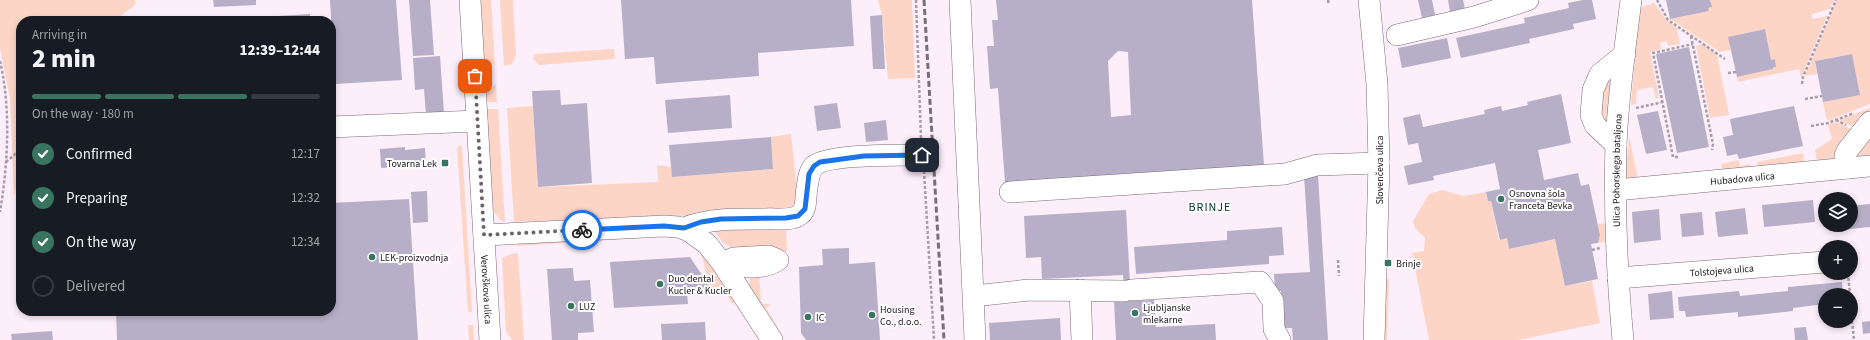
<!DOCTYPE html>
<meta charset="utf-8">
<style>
:root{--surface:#171b24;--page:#242831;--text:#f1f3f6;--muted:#9ea1a6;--line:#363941;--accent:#387561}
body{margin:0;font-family:"Source Sans 3",sans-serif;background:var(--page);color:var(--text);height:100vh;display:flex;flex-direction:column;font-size:15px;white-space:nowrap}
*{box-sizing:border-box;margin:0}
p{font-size:13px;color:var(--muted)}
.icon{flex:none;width:22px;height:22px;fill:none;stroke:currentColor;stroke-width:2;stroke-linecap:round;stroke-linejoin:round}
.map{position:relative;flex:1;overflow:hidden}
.side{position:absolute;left:16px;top:16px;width:320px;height:300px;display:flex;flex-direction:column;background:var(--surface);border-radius:16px;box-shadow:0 2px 6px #0003}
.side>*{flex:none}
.controls{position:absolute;left:1818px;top:192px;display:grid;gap:8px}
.controls a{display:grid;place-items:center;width:40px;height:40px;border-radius:50%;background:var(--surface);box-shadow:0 2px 6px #0003;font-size:20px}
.pin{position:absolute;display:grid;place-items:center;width:34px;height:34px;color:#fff;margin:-17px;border-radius:8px;box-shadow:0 2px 6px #0006}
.courier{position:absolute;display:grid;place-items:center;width:40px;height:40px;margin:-20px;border:3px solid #1a73e8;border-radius:50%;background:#fff;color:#222;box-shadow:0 1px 5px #0007}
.headline em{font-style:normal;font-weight:800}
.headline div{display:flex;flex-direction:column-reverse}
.headline{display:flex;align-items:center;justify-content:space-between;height:68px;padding:0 16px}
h1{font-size:26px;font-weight:800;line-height:30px}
.bar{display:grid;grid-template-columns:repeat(4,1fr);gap:6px 4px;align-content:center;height:48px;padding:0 16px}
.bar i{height:5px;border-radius:3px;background:var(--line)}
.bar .active{background:var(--accent)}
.bar p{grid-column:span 4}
ol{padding:0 16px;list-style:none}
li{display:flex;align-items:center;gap:12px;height:44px}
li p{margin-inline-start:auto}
li .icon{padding:4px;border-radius:50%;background:var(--accent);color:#fff;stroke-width:4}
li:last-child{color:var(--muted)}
li i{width:22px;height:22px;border:2px solid var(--line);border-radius:50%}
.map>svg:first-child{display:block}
</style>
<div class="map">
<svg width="1870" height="340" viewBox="0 0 1870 340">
<rect width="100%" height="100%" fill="#fdeffa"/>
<!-- green -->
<g fill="#fcd5c7">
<polygon points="0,0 135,0 135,5 114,21 21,21 21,173 14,196 10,99 0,48"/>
<polygon points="478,0 491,0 495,65 486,59 482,52"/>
<polygon points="500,0 513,0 516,55 512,64 504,66"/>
<polygon points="878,0 912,0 915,78 888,79 882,15"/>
<polygon points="1710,0 1834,0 1830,9 1812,14 1812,19 1827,16 1801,78 1799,69 1738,82 1737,77 1773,69 1773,67 1776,67 1775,59 1771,60 1765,29 1729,37 1731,50 1720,52 1670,19 1709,11 1708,8 1711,7"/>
<polygon points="1837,0 1870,0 1870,104 1827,121 1823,102 1860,94 1851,54 1815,61 1817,74 1805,76"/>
<polygon points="1654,3 1667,21 1677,28 1680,44 1668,46 1667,41 1660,43 1661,49 1650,52 1659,98 1656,99 1653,87 1637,90 1636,104 1631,105 1639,8"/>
<polygon points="1703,44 1717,54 1729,115 1710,118 1696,46"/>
<polygon points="614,49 615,59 539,65 533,59 535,54"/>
<polygon points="1612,72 1607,128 1597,115 1599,93"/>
<polygon points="496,84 497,102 484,102 489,90"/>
<polygon points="533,106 538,187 658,182 657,165 671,167 672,177 773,169 771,137 791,134 799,207 786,212 514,222 507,108"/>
<polygon points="1870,108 1870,117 1860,130 1839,120"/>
<polygon points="484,109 498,109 505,222 500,220 492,209"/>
<polygon points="1836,122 1858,132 1833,162 1817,161 1815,150 1832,139 1828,124"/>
<polygon points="1629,136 1638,179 1625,179"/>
<polygon points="1870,136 1870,161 1858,162 1851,152"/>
<polygon points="461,145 462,147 472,312 468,312 457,148"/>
<polygon points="1804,153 1803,163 1758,169 1757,162"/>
<polygon points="1739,160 1740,166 1749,164 1751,170 1723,171 1721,164"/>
<polygon points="1442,190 1464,196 1486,192 1488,201 1491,201 1499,240 1507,238 1509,249 1555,239 1565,286 1592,281 1600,323 1519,340 1429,340 1412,253 1424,251 1425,238 1415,228 1413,221 1429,194"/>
<polygon points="1605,223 1605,242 1598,243 1600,235 1598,224"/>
<polygon points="786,226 787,251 732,248 723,243 713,229"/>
<polygon points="670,236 518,246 518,242"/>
<polygon points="518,253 524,340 512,340 506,332 502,258 511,254"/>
<path d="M 702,253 L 735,302 L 732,304 L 725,291 L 714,292 L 707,289 L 707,287 L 710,286 C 703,277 707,264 700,254 Z"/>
<polygon points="759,271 761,301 763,304 771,304 766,308 786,340 749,285 750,277"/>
<polygon points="1385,279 1389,279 1387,340 1383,340"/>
<polygon points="468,325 473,325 474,340 469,340"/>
</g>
<!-- building -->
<g fill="#b7afc7" fill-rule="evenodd">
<polygon points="213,0 256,0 256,5 214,7"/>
<polygon points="330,0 396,0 402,80 335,84"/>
<polygon points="409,0 430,0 434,55 413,56"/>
<polygon points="621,0 851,0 854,46 758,53 759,76 656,84 654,57 625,59"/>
<path d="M 996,0 L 1252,0 L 1264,165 L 1005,183 L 998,88 L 990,89 L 987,46 L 994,46 L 992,20 L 998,20 ZM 1118,51 L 1128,52 L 1131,115 L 1111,117 L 1108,61 Z"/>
<polygon points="1418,0 1432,0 1435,15 1422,18"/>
<polygon points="1448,0 1463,0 1465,9 1450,12"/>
<polygon points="1583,0 1592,0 1596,19 1573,24 1574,29 1529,39 1530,43 1461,58 1456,38 1525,23 1524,18 1569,8 1568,3"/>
<polygon points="1666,0 1710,0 1712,7 1708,8 1709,11 1670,19"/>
<polygon points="310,14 310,21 263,21 263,17"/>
<polygon points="882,15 885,69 873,69 870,16"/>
<polygon points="1765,29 1771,60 1775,59 1776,67 1773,67 1773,69 1737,77 1728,37"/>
<polygon points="1447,38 1451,58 1402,68 1398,48"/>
<polygon points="1689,47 1709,147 1677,153 1656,54"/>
<polygon points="1852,54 1860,95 1823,102 1815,61"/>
<polygon points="440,56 444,113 426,115 424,89 415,90 413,58"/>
<polygon points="560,90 561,105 587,103 592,183 538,187 532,91"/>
<polygon points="1561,94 1571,143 1538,150 1544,180 1578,173 1581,186 1589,184 1600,235 1598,243 1591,244 1598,279 1565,286 1555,239 1509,249 1507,238 1500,240 1491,201 1488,201 1486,192 1500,189 1495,163 1433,176 1434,180 1408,185 1404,166 1422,162 1418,143 1408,145 1403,118 1420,114 1423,127 1485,114 1484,110 1501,106 1502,111 1528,105 1527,102"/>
<polygon points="730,95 732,128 668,133 665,100"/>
<polygon points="837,103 841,128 817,131 814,106"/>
<polygon points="1794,106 1803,146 1739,159 1737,154 1727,156 1723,137 1733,135 1730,119"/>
<polygon points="1658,111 1667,150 1646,154 1637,115"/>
<polygon points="886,120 888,140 866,142 864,123"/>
<polygon points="771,137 773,169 672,177 669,145"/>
<polygon points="405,147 405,150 425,148 426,165 381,168 380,149"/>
<polygon points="331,162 335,198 331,199"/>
<polygon points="1318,174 1328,340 1293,340 1292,328 1283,328 1281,291 1275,291 1274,274 1310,272 1304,175"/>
<polygon points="427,191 428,222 413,223 411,192"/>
<polygon points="409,199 418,340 117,340 116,311 331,311 331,203"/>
<polygon points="1813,200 1815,222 1764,227 1762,205"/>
<polygon points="1870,204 1870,227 1829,231 1828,225 1851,225 1851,206"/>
<polygon points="1745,208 1748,234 1718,237 1715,212"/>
<polygon points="1659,209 1661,240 1634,243 1632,212"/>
<polygon points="1126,210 1131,301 1154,300 1156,327 1215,324 1216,340 1116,340 1114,302 1125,301 1123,275 1042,279 1041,257 1026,258 1024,216"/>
<polygon points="1702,212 1704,235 1682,237 1680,214"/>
<polygon points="1282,227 1284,255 1269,256 1269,264 1136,274 1134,247 1227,240 1227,231"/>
<polygon points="16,246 21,246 21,286 20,287"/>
<polygon points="849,248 849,264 875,262 880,340 806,340 801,333 799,267 823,265 822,249"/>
<polygon points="690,257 710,287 687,293 688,304 614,308 610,262"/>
<polygon points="573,268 574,281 590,280 594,332 578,333 578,340 552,340 547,269"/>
<polygon points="1842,282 1843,295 1825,295 1825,304 1793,308 1793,311 1738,317 1738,312 1686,317 1685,311 1679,311 1678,297 1739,291 1740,296 1788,291 1788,287"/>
<polygon points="1672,291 1674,318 1650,320 1648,294"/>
<polygon points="1060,318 1061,340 990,340 989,323"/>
<polygon points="1870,321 1870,333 1863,334 1862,322"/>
<polygon points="705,322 706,340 662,340 661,324"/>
<polygon points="1806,327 1808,340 1795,340 1794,328"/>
<polygon points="52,331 53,340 12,340 11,334"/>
</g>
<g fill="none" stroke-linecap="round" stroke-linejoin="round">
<!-- minor casing -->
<g stroke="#7e697a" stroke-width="22">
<g id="minor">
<path id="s1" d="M 470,0 L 490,340"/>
<polyline points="960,0 975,340"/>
<polyline points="1369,0 1377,84 1379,163 1374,340"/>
<polyline points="1397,35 1474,17 1528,0"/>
<polyline points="331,127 477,121"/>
<polyline points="1616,145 1595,125 1591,115 1593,90 1600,74 1625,54"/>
<polyline points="1847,168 1845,156 1847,151 1870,122"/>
<path id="s2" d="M 1616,190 L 1870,166"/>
<polyline points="1010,192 1285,174 1317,165 1379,163"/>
<path d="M 684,228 C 711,218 736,219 765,219 C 774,218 790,221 798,216 C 808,211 805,197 807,188 C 808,181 809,171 814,166 C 827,154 903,155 923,155"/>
<polyline points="484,235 664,226 678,227 689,231 707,244 722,263 772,340"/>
<path d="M 769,256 L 778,260 C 762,271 739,267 722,263 L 734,258 Z"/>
<path id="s3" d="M 1618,278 L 1825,262"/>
<polyline points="1080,290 1082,340"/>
<polyline points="1131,290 1260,282 1273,301 1274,329 1280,340"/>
<polyline points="974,296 1029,290 1124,291"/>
<path id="s4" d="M 1623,340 C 1617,275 1614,210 1616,145 C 1618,97 1625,48 1631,0"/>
</g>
</g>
<!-- path -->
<g stroke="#a99ca6" stroke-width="2.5" stroke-dasharray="3 2" stroke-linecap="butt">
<polyline points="916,0 921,138"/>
<polyline points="1328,0 1329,5"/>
<polyline points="1657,0 1668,20 1725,59"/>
<polyline points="1691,36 1713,144 1712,150"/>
<path d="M 0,61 C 11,109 8,163 0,212"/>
<polyline points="1728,73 1736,72"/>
<polyline points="1802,84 1803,77 1836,0"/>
<polyline points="1805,99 1822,96"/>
<polyline points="1636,108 1663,102"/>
<polyline points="1836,120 1846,125"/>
<polyline points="1811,126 1828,123 1854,113"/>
<polyline points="1678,157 1673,157 1653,53 1693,44"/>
<polyline points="6,162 21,149"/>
<polyline points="924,171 934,340"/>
<polyline points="1592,250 1600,248"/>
<polyline points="1338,260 1339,276"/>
<polyline points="1848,273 1850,295"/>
<polyline points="1851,311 1854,340"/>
</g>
<!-- minor -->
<use href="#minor" stroke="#fff" stroke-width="21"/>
<!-- rail -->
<polyline stroke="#7a6e77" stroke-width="3" stroke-dasharray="6 3" stroke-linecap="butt" points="924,0 944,340"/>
</g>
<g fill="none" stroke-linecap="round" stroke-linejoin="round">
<!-- done -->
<polyline stroke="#6c616a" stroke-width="4" stroke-dasharray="0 7.2" points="475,76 484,235 582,230"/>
<!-- route -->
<polyline stroke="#1a73e8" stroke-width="5" points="582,230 664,226 684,228 701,222 721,219 786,218 798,216 805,209 809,174 814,166 820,162 864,156 922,155"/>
</g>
<!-- markers -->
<g fill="#387561" stroke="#fff" stroke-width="1.5">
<rect x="441" y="159" width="8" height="8" rx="2"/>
<circle cx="1501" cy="199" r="4"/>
<circle cx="372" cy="257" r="4"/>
<rect x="1384" y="259" width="8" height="8" rx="2"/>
<circle cx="660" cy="284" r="4"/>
<circle cx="571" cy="306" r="4"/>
<circle cx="1135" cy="313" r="4"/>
<circle cx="872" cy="315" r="4"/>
<circle cx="808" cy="317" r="4"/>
</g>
<g text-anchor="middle" stroke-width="4" stroke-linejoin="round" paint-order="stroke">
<!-- poi labels -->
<g font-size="10" fill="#1e151c" stroke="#fff" text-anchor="start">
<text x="437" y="167" text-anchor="end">Tovarna Lek</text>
<text x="1509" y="197">Osnovna šola<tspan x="1509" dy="12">Franceta Bevka</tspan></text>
<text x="380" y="261">LEK-proizvodnja</text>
<text x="1396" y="267">Brinje</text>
<text x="668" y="282">Duo dental<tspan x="668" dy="12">Kucler &amp; Kucler</tspan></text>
<text x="579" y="310">LUZ</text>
<text x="1143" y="311">Ljubljanske<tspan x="1143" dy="12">mlekarne</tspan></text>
<text x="880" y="313">Housing<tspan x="880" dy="12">Co., d.o.o.</tspan></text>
<text x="816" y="321">IC</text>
</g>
<!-- street labels -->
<g font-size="10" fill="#1e151c" stroke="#fff">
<text transform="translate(1379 170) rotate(-90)" y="4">Slovenčeva ulica</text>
<text dy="4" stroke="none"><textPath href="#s4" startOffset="170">Ulica Pohorskega bataljona</textPath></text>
<text dy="4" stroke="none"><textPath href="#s2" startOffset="127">Hubadova ulica</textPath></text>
<text dy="4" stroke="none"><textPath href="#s3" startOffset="104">Tolstojeva ulica</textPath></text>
<text dy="4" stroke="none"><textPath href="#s1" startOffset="290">Verovškova ulica</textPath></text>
</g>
<!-- quarter labels -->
<g font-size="12" letter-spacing="1" fill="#003527" stroke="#fff">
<text x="1210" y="211">BRINJE</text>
</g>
</g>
</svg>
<div class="controls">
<a><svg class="icon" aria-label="layers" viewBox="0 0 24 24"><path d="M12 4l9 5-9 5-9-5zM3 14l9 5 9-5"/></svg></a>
<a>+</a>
<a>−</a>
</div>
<div class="pin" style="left:475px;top:76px;background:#ea580c"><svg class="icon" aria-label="bag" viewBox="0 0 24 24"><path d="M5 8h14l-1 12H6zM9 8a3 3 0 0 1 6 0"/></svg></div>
<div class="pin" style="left:922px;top:155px;background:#1f2937"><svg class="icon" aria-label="home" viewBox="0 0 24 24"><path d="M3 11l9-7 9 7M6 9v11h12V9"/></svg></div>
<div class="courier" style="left:582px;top:230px"><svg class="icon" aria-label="bike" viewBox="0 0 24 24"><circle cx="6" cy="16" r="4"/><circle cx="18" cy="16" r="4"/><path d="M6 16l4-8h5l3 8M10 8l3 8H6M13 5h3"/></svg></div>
<section class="side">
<div class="headline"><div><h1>2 min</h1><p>Arriving in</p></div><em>12:39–12:44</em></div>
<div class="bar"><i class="active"></i><i class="active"></i><i class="active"></i><i></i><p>On the way · 180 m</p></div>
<ol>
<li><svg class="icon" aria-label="check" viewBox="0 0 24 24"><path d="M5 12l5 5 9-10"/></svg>Confirmed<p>12:17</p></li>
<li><svg class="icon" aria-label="check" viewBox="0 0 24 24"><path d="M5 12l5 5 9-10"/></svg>Preparing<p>12:32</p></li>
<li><svg class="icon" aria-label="check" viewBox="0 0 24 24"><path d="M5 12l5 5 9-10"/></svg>On the way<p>12:34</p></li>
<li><i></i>Delivered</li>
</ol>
</section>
</div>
